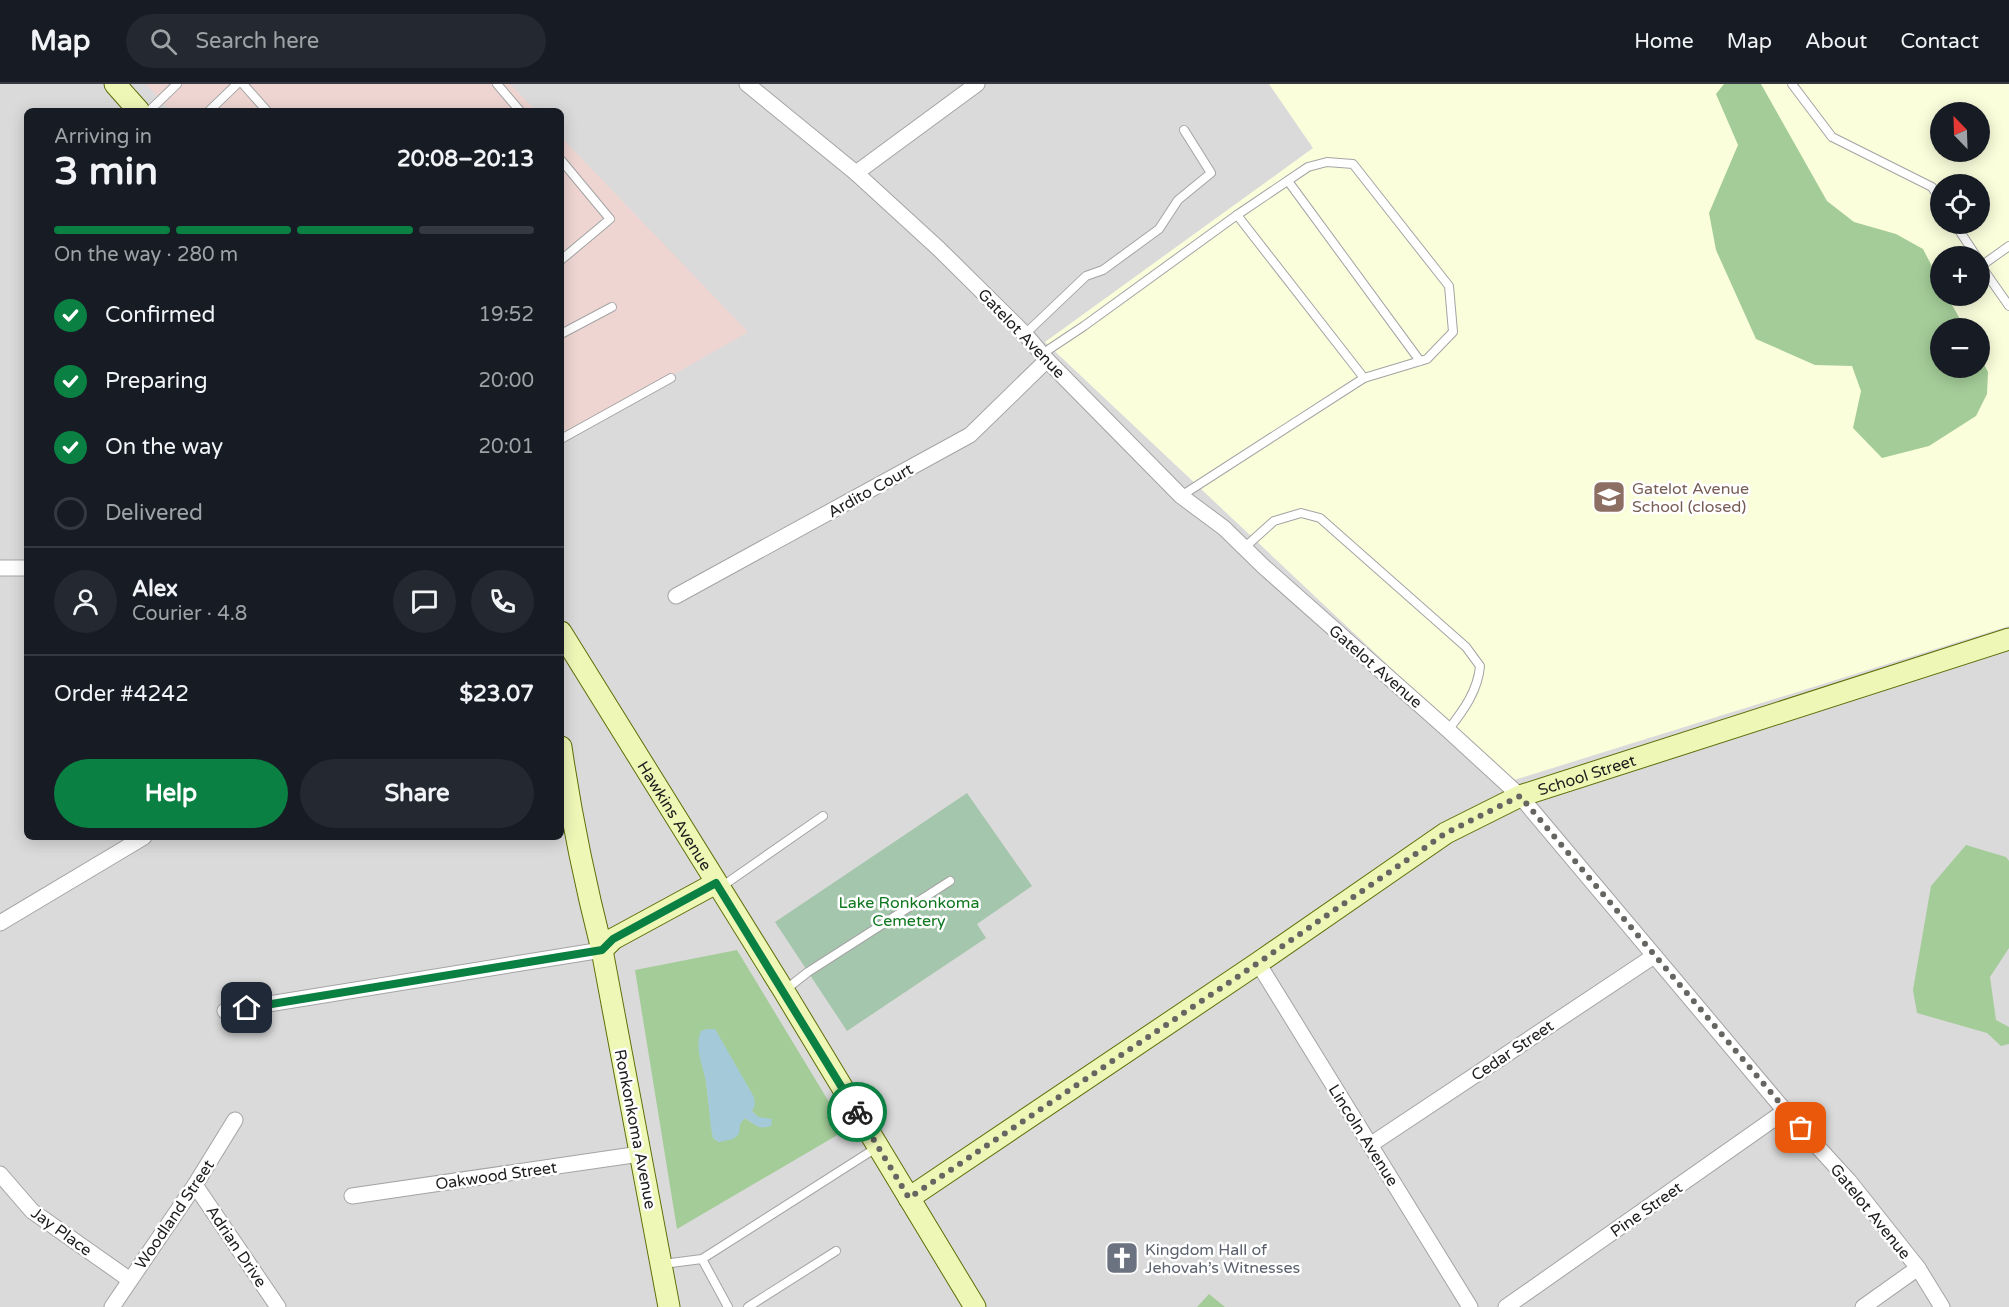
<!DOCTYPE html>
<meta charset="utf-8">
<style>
:root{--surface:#171b24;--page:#242831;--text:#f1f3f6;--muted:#9ea1a6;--line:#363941;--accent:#0b8043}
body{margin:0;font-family:"Varela Round",sans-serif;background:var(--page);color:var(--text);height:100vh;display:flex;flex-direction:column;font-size:22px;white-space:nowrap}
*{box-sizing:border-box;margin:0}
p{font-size:20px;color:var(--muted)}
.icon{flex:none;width:33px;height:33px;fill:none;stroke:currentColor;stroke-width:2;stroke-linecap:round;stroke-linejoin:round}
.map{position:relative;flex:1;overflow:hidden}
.details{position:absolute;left:24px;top:24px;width:540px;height:732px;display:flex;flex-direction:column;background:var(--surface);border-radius:9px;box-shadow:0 3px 15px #0003}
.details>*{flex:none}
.needle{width:39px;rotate:337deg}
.controls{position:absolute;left:1930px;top:18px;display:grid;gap:12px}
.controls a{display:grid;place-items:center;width:60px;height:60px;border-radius:50%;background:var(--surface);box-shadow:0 3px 15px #0003;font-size:30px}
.pin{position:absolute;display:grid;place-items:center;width:51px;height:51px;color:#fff;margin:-26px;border-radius:12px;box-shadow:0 3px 9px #0006}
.courier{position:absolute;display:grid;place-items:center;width:60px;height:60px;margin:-30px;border:4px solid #0b8043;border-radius:50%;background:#fff;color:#222;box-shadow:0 2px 8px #0007}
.summary em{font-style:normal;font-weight:700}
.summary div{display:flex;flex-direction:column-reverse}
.summary{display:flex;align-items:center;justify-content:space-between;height:102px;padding:0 30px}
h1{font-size:39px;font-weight:700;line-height:45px}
.bar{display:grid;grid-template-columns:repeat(4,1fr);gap:9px 6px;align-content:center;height:72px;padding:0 30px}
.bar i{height:8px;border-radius:4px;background:var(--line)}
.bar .active{background:var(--accent)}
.bar p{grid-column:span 4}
.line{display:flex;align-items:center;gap:15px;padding:0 30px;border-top:2px solid var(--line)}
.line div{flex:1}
.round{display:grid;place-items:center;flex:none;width:63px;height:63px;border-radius:32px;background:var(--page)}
ol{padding:0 30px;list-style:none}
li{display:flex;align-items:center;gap:18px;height:66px}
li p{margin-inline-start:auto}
li .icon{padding:6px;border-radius:50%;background:var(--accent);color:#fff;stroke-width:4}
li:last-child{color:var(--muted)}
li i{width:33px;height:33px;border:3px solid var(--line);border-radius:50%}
.button{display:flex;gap:12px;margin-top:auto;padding:12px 30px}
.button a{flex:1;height:69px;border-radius:36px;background:var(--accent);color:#fff;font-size:24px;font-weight:700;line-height:69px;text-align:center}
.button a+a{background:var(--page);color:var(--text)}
header{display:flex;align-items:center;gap:36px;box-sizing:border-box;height:84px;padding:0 30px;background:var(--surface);border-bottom:2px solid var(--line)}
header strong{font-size:28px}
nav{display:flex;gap:33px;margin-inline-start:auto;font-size:21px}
.search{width:420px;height:54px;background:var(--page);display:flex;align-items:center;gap:15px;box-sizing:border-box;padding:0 21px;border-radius:33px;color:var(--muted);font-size:22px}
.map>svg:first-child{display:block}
</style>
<header>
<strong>Map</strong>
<div class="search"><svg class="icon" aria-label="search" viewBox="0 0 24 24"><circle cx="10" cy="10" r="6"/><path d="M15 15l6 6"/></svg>Search here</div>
<nav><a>Home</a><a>Map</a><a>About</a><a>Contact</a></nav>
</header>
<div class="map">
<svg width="2009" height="1223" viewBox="0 0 2009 1223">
<rect width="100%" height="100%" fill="#eeebe3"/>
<!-- residential -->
<path fill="#dbdada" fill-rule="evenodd" d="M 0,0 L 2009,0 L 2009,1223 L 0,1223 ZM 27,27 L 561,27 L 561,753 L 27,753 ZM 1941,28 L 1980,28 L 1980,68 L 1941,68 ZM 1941,100 L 1980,100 L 1980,140 L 1941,140 ZM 1941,172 L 1980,172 L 1980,212 L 1941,212 ZM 1941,244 L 1980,244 L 1980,284 L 1941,284 Z"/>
<!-- commercial -->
<g fill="#eed5d2">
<polygon points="146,0 510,0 536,27 170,27"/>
<polygon points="561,53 748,248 561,355"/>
</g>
<!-- education -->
<path fill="#fbfedb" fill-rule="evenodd" d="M 1269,0 L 2009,0 L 2009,542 L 1511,697 L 1045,258 L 1313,64 ZM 1941,28 L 1980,28 L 1980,68 L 1941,68 ZM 1941,100 L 1980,100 L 1980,140 L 1941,140 ZM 1941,172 L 1980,172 L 1980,212 L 1941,212 ZM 1941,244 L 1980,244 L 1980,284 L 1941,284 Z"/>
<!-- forest -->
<g fill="#a4cc98" fill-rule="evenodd">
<polygon points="1724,0 1761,0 1827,117 1854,138 1896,150 1923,165 1941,200 1941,212 1947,212 1965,244 1941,244 1941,284 1980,284 1980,273 1988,288 1987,310 1976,332 1929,362 1882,374 1853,344 1861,307 1852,282 1815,281 1756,255 1716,166 1709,129 1738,61 1716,10"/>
<polygon points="1966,761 2006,773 2009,777 2009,864 1990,893 1996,936 2009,943 2009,960 2001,962 1987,949 1917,929 1913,906 1931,802"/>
<path d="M 737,866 L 846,1046 L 677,1145 L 635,886 ZM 706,997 L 752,1027 L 758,1033 L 752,1039 L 745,1034 L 719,1058 L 713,1054 Z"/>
<polygon points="1209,1210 1225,1223 1197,1223"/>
</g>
<!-- cemetery -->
<polygon fill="#a4c6ac" points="967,709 1032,802 977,840 986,854 847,947 775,838"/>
<!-- water -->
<path fill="#a4cada" d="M 707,945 L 715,945 L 754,1013 L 755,1021 L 752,1027 L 758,1033 L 772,1035 L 771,1042 C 758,1046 756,1041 745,1034 L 740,1040 L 739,1050 L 733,1055 L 719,1058 L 713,1054 C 709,1035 709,1017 706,998 C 703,981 694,964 701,947 Z"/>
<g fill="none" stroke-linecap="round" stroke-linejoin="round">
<!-- lane casing -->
<g stroke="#a4a4a4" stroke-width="10">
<g id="lane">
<polyline points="243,0 267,27"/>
<polyline points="497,0 520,27"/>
<polyline points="1792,0 1832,53 1932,103 1941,117"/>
<polyline points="149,27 177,0"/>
<polyline points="209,27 237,0"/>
<polyline points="561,76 610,135 561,176"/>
<polyline points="1288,97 1420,277"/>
<polyline points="1237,131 1364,294"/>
<polyline points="1955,140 1976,172"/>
<polyline points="2009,162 1981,182 2009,222"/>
<polyline points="561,250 612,223"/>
<polyline points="1025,250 1086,192 1103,186 1159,145 1178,116 1211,89 1184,46"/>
<polyline points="1042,270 1084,242 1237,131 1308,83 1327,78 1353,80 1449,202 1453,248 1427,275 1364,294 1181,412"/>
<polyline points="561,355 671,294"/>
<path d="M 1244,464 L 1274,437 L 1301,429 L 1320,434 L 1466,563 L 1480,582 C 1478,606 1464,626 1448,646"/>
<polyline points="721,803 823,732"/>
<polyline points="785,906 808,888 950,797"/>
<polyline points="702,1175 728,1223"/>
<polyline points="663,1180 702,1175 876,1064"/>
<polyline points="748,1223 836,1167"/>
</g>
</g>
<!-- street casing -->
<g stroke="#a4a4a4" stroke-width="17">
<g id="street">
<polyline points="747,0 856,89 939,165 1025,250 1047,276 1181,412 1224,444 1264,483 1448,646 1520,712 1785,1027 1849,1097 1918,1184 1942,1223"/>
<polyline points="856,89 977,0"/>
<polyline points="0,484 27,484"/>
<polyline points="676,512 970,351 1047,276"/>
<polyline points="0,839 144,753"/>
<polyline points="1258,879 1470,1223"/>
<polyline points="225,927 602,866"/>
<polyline points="1370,1061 1654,872"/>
<polyline points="0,1090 32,1127 130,1196"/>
<polyline points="195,1101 278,1223"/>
<polyline points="352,1112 640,1070"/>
<polyline points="112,1223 195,1101 235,1036"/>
<polyline points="1506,1223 1785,1027"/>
<polyline points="1863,1223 1918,1184"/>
</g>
</g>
<!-- secondary casing -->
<g stroke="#5d6f08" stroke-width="23">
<g id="secondary">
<polyline points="115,0 139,27"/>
<path id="s1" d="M 561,548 L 784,907 L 975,1223"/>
<path d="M 561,663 C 571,732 585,799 602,866"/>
<path id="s2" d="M 909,1114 L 1258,879 L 1446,749 L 1520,712 L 2009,555"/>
<polyline points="669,1223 602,866 613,855 716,799"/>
</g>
</g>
<!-- lane -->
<use href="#lane" stroke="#fff" stroke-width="8"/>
<!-- street -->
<use href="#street" stroke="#fff" stroke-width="15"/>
<!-- secondary -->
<use href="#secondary" stroke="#eff7b7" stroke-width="21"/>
</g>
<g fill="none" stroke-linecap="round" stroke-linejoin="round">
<!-- done -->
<polyline stroke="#666562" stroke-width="6" stroke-dasharray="0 10.8" points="857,1028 909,1114 1258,879 1446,749 1520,712 1801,1044"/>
<!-- route -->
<polyline stroke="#0b8043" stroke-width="8" points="247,924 602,866 613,855 716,799 857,1028"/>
</g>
<!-- icons -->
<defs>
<g id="school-square" transform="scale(1.725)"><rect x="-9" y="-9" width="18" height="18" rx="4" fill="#8d6e63" stroke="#fff"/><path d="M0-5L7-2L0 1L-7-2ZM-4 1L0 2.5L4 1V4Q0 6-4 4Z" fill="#fff"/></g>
<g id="church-square" transform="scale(1.725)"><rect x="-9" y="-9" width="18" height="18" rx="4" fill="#6b7280" stroke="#fff"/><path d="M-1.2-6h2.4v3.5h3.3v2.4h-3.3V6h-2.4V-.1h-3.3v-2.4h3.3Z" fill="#fff"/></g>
</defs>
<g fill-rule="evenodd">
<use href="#school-square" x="1609" y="413"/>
<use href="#church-square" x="1122" y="1174"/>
</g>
<g text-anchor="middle" stroke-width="5" stroke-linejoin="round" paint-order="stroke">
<!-- street labels -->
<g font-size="16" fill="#1d1d1d" stroke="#fff">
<text transform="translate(1022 249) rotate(46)" y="6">Gatelot Avenue</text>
<text transform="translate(870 406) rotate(-29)" y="6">Ardito Court</text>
<text transform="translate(1376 582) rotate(41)" y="6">Gatelot Avenue</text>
<text dy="6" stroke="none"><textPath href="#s2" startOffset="802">School Street</textPath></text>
<text dy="6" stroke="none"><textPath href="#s1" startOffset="216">Hawkins Avenue</textPath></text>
<text transform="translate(1512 966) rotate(-34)" y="6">Cedar Street</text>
<text transform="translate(636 1045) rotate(79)" y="6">Ronkonkoma Avenue</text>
<text transform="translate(1364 1051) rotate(58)" y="6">Lincoln Avenue</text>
<text transform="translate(496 1091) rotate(-8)" y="6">Oakwood Street</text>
<text transform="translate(1646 1125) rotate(-35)" y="6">Pine Street</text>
<text transform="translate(1871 1127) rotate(51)" y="6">Gatelot Avenue</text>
<text transform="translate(174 1130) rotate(-56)" y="6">Woodland Street</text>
<text transform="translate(62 1147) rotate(36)" y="6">Jay Place</text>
<text transform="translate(237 1162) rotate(56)" y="6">Adrian Drive</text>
</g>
<!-- education labels -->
<g font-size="16" fill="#785e54" stroke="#fff" text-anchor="start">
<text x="1632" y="410">Gatelot Avenue<tspan x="1632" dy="18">School (closed)</tspan></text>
</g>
<!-- park labels -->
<g font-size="16" fill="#0f771f" stroke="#fff">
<text x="909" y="824">Lake Ronkonkoma<tspan x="909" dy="18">Cemetery</tspan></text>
</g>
<!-- worship labels -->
<g font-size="16" fill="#5b616d" stroke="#fff" text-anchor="start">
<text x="1145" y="1171">Kingdom Hall of<tspan x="1145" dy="18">Jehovah’s Witnesses</tspan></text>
</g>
</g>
</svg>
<div class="controls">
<a><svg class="needle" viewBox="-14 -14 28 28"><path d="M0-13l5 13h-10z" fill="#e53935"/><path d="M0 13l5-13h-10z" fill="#9ea1a6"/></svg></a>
<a><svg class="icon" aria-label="locate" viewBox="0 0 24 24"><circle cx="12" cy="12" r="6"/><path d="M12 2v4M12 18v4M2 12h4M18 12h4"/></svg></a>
<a>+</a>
<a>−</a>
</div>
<div class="pin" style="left:1801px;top:1044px;background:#ea580c"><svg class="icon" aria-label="bag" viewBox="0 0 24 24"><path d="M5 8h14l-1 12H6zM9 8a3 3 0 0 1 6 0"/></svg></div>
<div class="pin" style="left:247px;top:924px;background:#1f2937"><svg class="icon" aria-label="home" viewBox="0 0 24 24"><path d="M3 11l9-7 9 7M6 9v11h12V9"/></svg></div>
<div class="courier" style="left:857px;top:1028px"><svg class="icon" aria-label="bike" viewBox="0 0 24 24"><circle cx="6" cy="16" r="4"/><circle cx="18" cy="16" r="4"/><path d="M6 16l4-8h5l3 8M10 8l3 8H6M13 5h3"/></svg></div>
<section class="details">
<div class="summary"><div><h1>3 min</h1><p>Arriving in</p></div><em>20:08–20:13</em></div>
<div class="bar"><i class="active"></i><i class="active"></i><i class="active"></i><i></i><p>On the way · 280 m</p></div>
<ol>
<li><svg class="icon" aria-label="check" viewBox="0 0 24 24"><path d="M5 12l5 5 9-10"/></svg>Confirmed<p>19:52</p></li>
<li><svg class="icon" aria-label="check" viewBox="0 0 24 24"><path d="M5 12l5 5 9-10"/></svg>Preparing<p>20:00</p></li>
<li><svg class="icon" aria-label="check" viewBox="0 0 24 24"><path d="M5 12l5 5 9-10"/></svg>On the way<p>20:01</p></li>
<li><i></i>Delivered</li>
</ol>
<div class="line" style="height:108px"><a class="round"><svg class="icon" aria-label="person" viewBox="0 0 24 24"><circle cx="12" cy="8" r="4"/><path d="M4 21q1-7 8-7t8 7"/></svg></a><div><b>Alex</b><p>Courier · 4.8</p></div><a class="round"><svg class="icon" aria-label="chat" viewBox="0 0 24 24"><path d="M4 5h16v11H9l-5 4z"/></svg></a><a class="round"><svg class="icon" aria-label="phone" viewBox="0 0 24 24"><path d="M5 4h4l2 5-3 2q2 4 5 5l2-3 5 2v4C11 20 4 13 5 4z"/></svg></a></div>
<div class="line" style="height:78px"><div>Order #4242</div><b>$23.07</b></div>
<div class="button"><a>Help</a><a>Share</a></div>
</section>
</div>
